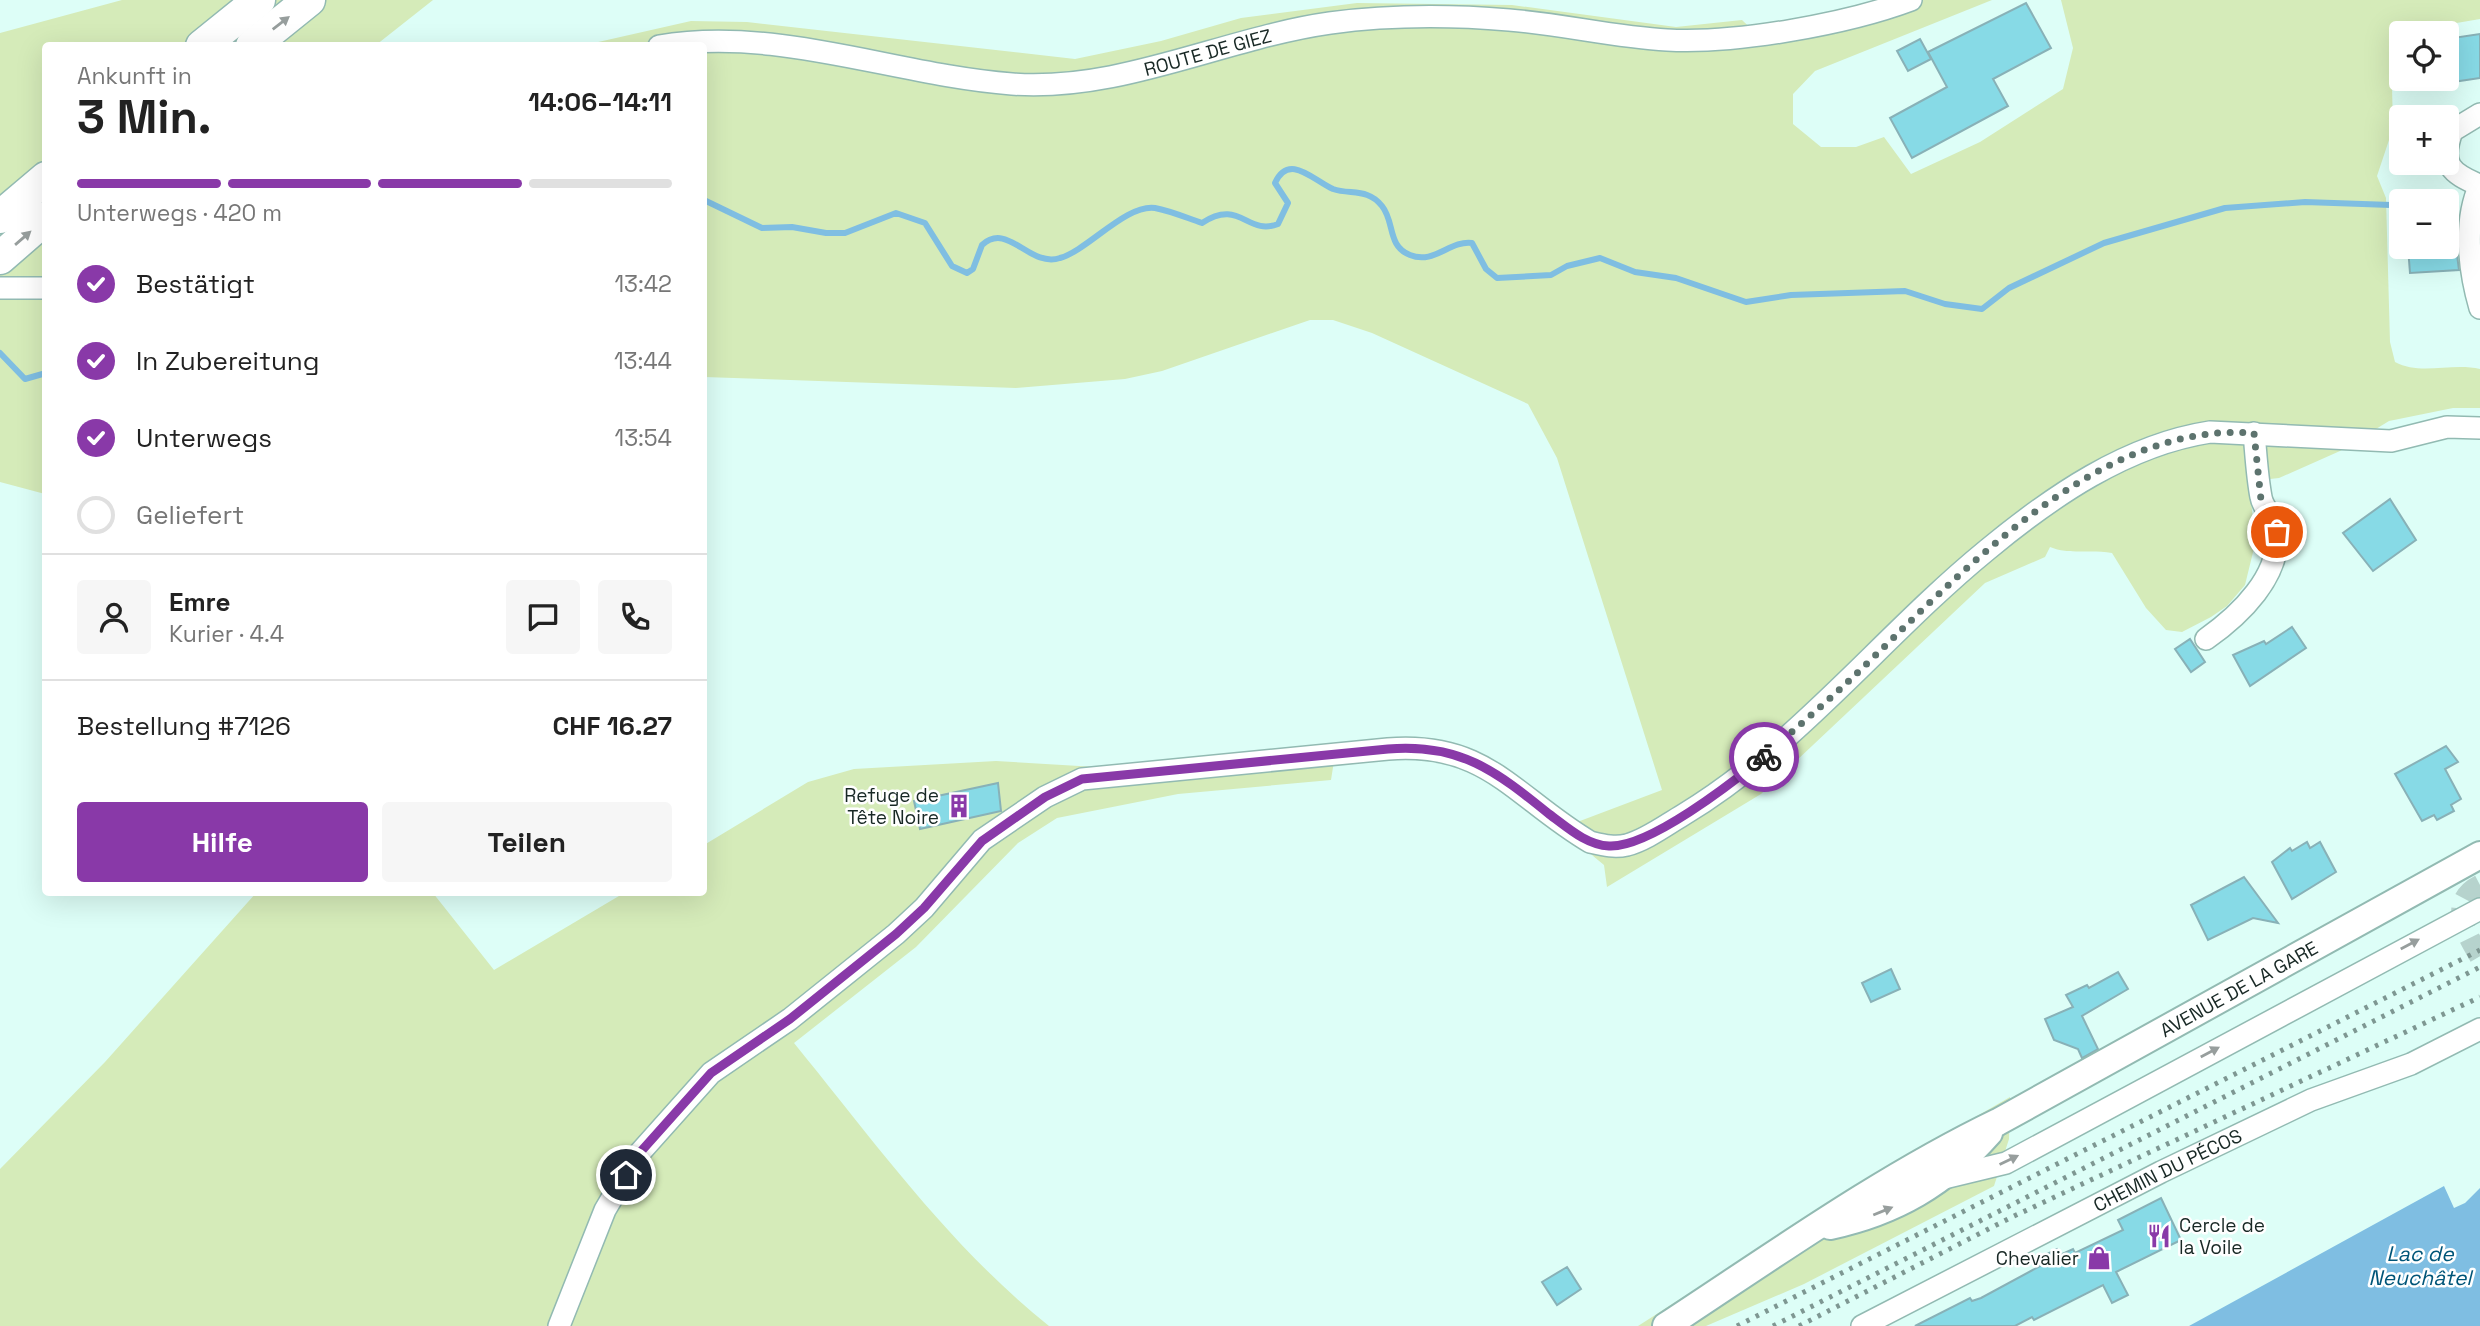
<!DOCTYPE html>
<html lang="de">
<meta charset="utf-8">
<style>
:root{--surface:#fff;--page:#f6f6f6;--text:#222;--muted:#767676;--line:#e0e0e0;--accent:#8939a8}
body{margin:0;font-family:"Space Grotesk",sans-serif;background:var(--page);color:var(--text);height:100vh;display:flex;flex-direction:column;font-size:26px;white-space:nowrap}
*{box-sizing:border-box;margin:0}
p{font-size:23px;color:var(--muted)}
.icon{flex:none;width:38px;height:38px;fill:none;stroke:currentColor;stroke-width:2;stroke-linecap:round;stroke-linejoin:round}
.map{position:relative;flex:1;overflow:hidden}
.sheet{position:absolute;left:42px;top:42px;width:665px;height:854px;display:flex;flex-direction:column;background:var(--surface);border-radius:7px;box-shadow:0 7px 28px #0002}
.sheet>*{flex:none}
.buttons{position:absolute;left:2389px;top:21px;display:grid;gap:14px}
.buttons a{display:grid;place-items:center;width:70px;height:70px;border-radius:7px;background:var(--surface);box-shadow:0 7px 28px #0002;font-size:35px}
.pin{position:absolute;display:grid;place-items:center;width:60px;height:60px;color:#fff;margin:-30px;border:4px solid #fff;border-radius:50%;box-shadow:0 2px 7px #0007}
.courier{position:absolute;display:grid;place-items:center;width:70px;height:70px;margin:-35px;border:5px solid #8939a8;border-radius:50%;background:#fff;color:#222;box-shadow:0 2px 9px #0007}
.summary em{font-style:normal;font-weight:700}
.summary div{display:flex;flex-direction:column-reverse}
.summary{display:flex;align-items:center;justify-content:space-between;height:119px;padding:0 35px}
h1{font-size:46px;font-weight:700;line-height:52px}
.bar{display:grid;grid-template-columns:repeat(4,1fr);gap:10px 7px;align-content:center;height:84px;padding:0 35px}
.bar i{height:9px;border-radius:5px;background:var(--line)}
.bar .active{background:var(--accent)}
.bar p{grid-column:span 4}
.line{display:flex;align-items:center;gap:18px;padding:0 35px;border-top:2px solid var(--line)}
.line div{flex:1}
.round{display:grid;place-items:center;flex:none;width:74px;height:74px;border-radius:7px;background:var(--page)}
ol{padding:0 35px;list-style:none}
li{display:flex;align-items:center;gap:21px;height:77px}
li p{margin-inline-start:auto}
li .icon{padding:7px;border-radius:50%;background:var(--accent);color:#fff;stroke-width:4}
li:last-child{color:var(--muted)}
li i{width:38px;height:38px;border:4px solid var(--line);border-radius:50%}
.button{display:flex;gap:14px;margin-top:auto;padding:14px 35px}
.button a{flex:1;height:80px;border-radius:7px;background:var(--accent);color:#fff;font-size:28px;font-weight:700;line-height:80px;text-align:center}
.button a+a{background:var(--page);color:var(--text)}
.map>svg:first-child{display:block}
</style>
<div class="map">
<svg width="2480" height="1326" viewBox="0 0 2480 1326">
<rect width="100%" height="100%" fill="#ddfef7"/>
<!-- green -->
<g fill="#d5ebb9">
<polygon points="122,0 433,0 376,45 46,46 45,494 0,482 0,33"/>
<path d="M 1915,0 L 1992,0 L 1815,71 L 1793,94 L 1793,124 L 1821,147 L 1856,147 L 1884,137 L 1911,174 L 1980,142 L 2063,89 L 2073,48 L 2061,0 L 2480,0 L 2480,19 L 2439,26 L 2433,33 L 2401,33 L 2401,74 L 2392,86 L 2393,128 L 2377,176 L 2386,198 L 2390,342 L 2395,362 C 2421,376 2452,362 2480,369 L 2480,408 L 2453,408 L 2389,421 L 2340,451 L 2279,478 L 2261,480 L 2250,487 L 2255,544 L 2245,585 L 2227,606 L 2211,617 L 2182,632 L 2166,630 L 2146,608 L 2112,553 C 2091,549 2069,555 2050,547 L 2045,557 L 1985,583 L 1761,794 L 1607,887 L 1604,865 C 1557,826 1497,765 1435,754 C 1404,748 1366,758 1334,761 L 1331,780 L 1178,794 L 1057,818 L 1018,843 L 916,947 L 794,1043 C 873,1140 950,1247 1049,1326 L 0,1326 L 0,1169 L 105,1062 L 256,893 L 433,893 L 494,970 L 624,893 L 704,892 L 704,845 L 808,782 L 854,769 L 996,761 L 1096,767 L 1379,740 L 1436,743 L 1461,748 L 1502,770 L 1572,824 L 1662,790 L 1557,458 L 1528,404 L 1372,333 L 1333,320 L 1310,320 L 1162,371 L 1125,379 L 1016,388 L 704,377 L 704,46 L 585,45 L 691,21 L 747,22 L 1075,59 L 1161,41 L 1241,18 L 1357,3 L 1512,5 L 1676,27 L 1742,20 L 1766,43 Z"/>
<polygon points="2010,1097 2009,1139 1994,1186 1804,1284 1706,1326 1638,1326 1860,1184"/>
</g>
<!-- water -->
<polygon fill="#7fbee2" points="2444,1186 2454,1208 2465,1203 2480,1188 2480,1326 2189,1326"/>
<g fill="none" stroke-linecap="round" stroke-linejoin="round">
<!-- stream -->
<g stroke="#7fbee2" stroke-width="6">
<path d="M 704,200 L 762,228 L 792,227 L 826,233 L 845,233 L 896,213 L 925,223 L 952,266 L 967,273 L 973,269 L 982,245 C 1008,221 1029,268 1060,258 C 1088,250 1126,204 1155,208 C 1171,211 1187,218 1202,223 C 1240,198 1247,236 1278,224 L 1288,203 L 1275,183 C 1289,152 1314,181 1333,189 C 1351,195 1368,188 1382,206 C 1395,222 1387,246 1410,255 C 1434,265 1450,240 1472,243 L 1486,269 L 1497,278 L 1551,275 L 1567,266 L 1600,258 L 1635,272 L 1676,278 L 1746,302 L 1791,295 L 1905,291 L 1945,304 L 1982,309 L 2009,288 L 2104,243 L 2225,208 L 2305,202 L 2391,205"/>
<polyline points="0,353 25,379 46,373"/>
</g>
</g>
<!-- building -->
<g fill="#87dae6" stroke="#88b1b7" stroke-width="2">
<polygon points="2026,3 2051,48 1993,79 2008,106 1912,158 1890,118 1947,87 1928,52"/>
<polygon points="2480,34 2480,78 2446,83 2446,39"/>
<polygon points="1920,39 1931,59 1908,71 1897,51"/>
<polygon points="2408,247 2456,247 2459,270 2410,273"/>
<polygon points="2390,499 2416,540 2373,571 2343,533"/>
<polygon points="2292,627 2306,648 2250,686 2233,655 2264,641 2266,644"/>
<polygon points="2190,639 2205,662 2191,672 2175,649"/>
<polygon points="2446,746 2458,762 2445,769 2461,799 2451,805 2454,811 2437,820 2434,815 2422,821 2395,774"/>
<polygon points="998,783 1001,811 920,829 914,801"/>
<polygon points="2307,842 2310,848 2320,842 2336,872 2292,899 2272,862 2290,848 2292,851"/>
<polygon points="2244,877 2278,923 2253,918 2208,940 2191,905"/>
<polygon points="1891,969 1900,989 1871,1002 1862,983"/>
<polygon points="2118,972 2128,989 2082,1016 2098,1049 2082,1058 2078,1049 2054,1040 2045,1019 2073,1007 2066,995 2087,985 2089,988"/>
<polygon points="2161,1198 2181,1240 2116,1272 2128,1295 2112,1303 2103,1285 2034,1320 2032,1317 2015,1326 1915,1326 1970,1298 1972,1301 1981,1298 2040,1266 2037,1259 2057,1249 2060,1255 2073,1249 2075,1253 2123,1230 2118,1220"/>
<polygon points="1567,1267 1581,1289 1557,1305 1542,1282"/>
</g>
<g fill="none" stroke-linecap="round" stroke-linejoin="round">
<!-- minor-tunnel -->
<path stroke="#b6d3cd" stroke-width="21" stroke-dasharray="21 10" stroke-linecap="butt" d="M 2480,885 C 2447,902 2466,933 2480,957"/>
<!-- minor casing -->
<g stroke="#92bab2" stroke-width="24">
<g id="minor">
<path id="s1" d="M 659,46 C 778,26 894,75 1012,84 C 1121,92 1224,38 1330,23 C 1389,15 1450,15 1509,20 C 1561,24 1614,37 1667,40 C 1735,44 1847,24 1911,0"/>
<path d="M 2479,185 C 2451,173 2440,165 2452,131 L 2480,114"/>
<path d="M 2480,185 C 2463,222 2469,270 2480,308"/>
<polyline points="0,288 46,288"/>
<path d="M 2206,639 C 2240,615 2281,576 2277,531 C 2276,518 2263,510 2261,497 C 2257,476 2256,454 2254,433"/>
<polyline points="1944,1178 2006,1163 2480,909"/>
<path d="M 559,1326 L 605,1210 L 636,1157 L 711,1073 L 790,1019 L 896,934 L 924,908 L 982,840 L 1045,797 L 1082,779 L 1388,749 C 1487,741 1514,797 1590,842 C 1603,845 1614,848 1627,845 C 1646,840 1666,825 1683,815 C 1799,745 1883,635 1987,550 C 2051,497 2126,445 2210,432 L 2391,441 L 2447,427 L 2480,428"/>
<path id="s2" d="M 1862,1326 L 2161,1172 L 2311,1100 L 2411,1064 L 2480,1029"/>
</g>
</g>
<!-- major casing -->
<g stroke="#92bab2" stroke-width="30">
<g id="major">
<path d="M 1830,1226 C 1895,1212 1945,1183 1989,1133"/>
<path id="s3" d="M 1666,1326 C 1773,1256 1882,1178 1998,1122 L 2480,855"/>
</g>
</g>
<!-- highway casing -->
<g stroke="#92bab2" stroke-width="35">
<g id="highway">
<polyline points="202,46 259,0"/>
<polyline points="252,46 309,0"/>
<polyline points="0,217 46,178"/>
<polyline points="0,258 46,218"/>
</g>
</g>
<!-- minor -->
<use href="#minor" stroke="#fff" stroke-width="21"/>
<!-- major -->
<use href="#major" stroke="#fff" stroke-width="26"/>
<!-- highway -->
<use href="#highway" stroke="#fff" stroke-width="32"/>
<!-- rail -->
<g stroke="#7e9792" stroke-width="5" stroke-dasharray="3.5 7" stroke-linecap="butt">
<polyline points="1737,1326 2480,950"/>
<polyline points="1773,1326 2480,967"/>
<polyline points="1799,1326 2010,1218 2480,997"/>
</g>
</g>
<!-- one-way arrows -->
<defs><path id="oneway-solid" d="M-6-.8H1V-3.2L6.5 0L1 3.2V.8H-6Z" transform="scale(1.75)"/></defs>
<g fill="#979e9d">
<use href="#oneway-solid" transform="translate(281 23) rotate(-38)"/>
<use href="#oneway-solid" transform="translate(23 238) rotate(-41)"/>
<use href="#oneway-solid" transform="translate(2410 944) rotate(-28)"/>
<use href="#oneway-solid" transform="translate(2210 1052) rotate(-28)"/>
<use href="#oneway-solid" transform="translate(2009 1160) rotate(-26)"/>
<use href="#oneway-solid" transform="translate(1883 1211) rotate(-22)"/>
</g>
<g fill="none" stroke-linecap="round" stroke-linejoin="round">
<!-- done -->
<path stroke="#5d736e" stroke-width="7" stroke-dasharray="0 12.6" d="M 1764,757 C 1793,730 1825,704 1854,676 C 1959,576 2096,421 2254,433 L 2261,500 L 2276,523 L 2277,532"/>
<!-- route -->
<path stroke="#8939a8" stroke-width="9" d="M 626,1175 L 636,1157 L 711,1073 L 790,1019 L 896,934 L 924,908 L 982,841 L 1045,797 L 1082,779 L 1388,749 C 1460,743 1496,771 1549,814 C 1567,827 1586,845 1609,846 C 1649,848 1732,783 1764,757"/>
</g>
<!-- icons -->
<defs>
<g id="building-bare" transform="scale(1.89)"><path d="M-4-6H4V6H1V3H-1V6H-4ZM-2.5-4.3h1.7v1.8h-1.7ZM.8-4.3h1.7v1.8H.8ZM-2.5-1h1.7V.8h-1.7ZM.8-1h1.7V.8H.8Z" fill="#8939a8" stroke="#fff" stroke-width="2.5" paint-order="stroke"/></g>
<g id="restaurant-bare" transform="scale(1.89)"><path d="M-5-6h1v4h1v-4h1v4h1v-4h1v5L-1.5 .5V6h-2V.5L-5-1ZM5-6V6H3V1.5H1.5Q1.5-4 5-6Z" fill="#8939a8" stroke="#fff" stroke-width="2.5" paint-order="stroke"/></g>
<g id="shop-bare" transform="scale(1.89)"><path d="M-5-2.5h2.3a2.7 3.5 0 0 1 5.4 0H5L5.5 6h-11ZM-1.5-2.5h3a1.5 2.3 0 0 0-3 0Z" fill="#8939a8" stroke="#fff" stroke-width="2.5" paint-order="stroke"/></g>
</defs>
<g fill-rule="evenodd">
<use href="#building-bare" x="959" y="806"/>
<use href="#restaurant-bare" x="2159" y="1236"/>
<use href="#shop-bare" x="2099" y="1258"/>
</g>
<g text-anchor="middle" stroke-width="5" stroke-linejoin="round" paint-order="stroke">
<!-- street labels -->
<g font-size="19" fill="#182825" stroke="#fff">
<text dy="7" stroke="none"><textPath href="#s1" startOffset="556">ROUTE DE GIEZ</textPath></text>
<text dy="7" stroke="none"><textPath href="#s3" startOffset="665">AVENUE DE LA GARE</textPath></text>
<text dy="7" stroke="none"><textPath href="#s2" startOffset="343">CHEMIN DU PÉCOS</textPath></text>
</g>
<!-- poi labels -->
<g font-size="19" fill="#182825" stroke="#fff" text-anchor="end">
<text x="939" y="802">Refuge de<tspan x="939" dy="22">Tête Noire</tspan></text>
<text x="2179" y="1232" text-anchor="start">Cercle de<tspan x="2179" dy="22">la Voile</tspan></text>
<text x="2079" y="1265">Chevalier</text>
</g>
<!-- water labels -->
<g font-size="21" font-style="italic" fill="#005578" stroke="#fff">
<text x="2420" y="1261">Lac de<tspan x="2420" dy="24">Neuchâtel</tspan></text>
</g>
</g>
</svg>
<div class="buttons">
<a><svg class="icon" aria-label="locate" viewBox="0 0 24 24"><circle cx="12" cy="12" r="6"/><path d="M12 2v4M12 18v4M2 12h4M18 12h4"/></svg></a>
<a>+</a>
<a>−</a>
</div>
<div class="pin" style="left:2277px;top:532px;background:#ea580c"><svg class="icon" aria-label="bag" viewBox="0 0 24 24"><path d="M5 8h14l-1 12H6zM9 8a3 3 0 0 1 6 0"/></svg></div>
<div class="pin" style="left:626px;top:1175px;background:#1f2937"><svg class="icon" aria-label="home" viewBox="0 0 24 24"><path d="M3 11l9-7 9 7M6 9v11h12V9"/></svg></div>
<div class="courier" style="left:1764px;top:757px"><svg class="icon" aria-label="bike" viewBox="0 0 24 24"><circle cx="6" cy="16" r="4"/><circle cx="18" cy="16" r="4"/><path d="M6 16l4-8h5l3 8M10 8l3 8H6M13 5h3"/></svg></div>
<section class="sheet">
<div class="summary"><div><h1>3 Min.</h1><p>Ankunft in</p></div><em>14:06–14:11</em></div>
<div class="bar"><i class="active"></i><i class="active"></i><i class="active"></i><i></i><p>Unterwegs · 420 m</p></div>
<ol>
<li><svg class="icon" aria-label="check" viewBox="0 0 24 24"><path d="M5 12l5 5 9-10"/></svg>Bestätigt<p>13:42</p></li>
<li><svg class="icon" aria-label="check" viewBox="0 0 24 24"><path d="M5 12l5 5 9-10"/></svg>In Zubereitung<p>13:44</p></li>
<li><svg class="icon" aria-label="check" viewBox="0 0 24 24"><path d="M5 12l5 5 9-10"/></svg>Unterwegs<p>13:54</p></li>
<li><i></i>Geliefert</li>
</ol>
<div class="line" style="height:126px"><a class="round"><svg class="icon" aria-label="person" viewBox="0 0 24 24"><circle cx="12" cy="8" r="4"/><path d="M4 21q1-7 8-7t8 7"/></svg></a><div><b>Emre</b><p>Kurier · 4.4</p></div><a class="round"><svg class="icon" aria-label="chat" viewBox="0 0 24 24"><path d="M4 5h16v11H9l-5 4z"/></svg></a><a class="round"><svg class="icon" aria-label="phone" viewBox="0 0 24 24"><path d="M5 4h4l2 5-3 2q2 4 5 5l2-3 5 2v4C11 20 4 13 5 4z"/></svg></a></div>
<div class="line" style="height:91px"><div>Bestellung #7126</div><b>CHF 16.27</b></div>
<div class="button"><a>Hilfe</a><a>Teilen</a></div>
</section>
</div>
